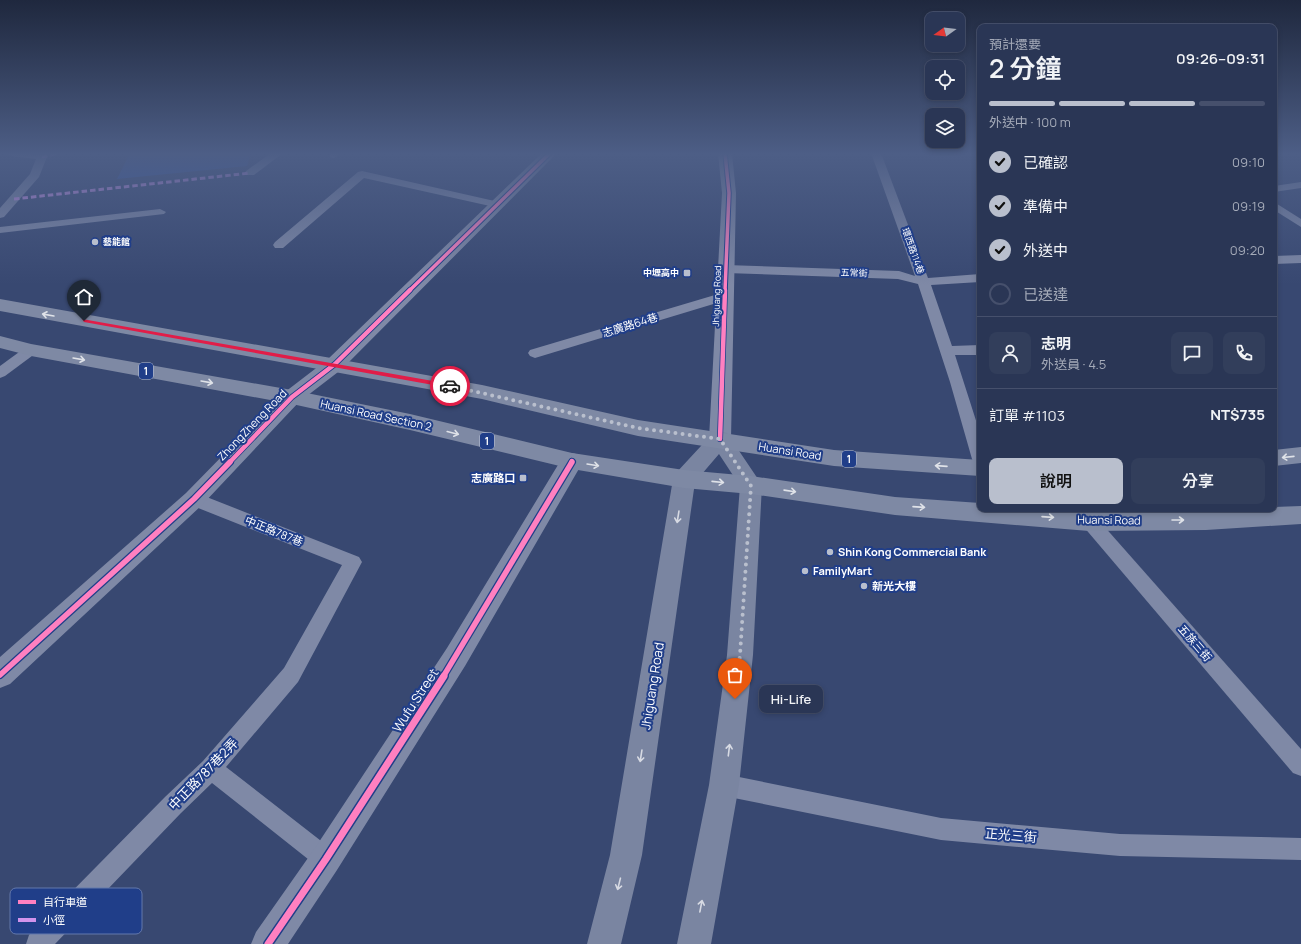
<!DOCTYPE html>
<html lang="zh-TW">
<meta charset="utf-8">
<style>
:root{--surface:#2a3655;--page:#323e5b;--text:#f1f3f6;--muted:#a5abb9;--line:#46506c;--accent:#b9bfcd}
body{margin:0;font-family:Manrope,"Noto Sans TC",sans-serif;background:var(--page);color:var(--text);height:100vh;display:flex;flex-direction:column;font-size:15px;white-space:nowrap}
*{box-sizing:border-box;margin:0}
p{font-size:13px;color:var(--muted)}
.icon{flex:none;width:22px;height:22px;fill:none;stroke:currentColor;stroke-width:2;stroke-linecap:round;stroke-linejoin:round}
.map{position:relative;flex:1;overflow:hidden}
.details{position:absolute;left:977px;top:24px;width:300px;height:488px;display:flex;flex-direction:column;background:var(--surface);border-radius:8px;box-shadow:0 2px 6px #0003,0 0 0 1px var(--line)}
.details>*{flex:none}
.needle{width:26px;rotate:255deg}
.buttons{position:absolute;left:925px;top:12px;display:grid;gap:8px}
.buttons a{display:grid;place-items:center;width:40px;height:40px;border-radius:8px;background:var(--surface);box-shadow:0 2px 6px #0003,0 0 0 1px var(--line);font-size:20px}
.pin{position:absolute;display:grid;place-items:center;width:34px;height:34px;color:#fff;margin:-41px -17px;border-radius:50% 50% 50% 0;rotate:-45deg;box-shadow:0 0 4px #0007}
.pin .icon{rotate:45deg}
.courier{position:absolute;display:grid;place-items:center;width:40px;height:40px;margin:-20px;border:3px solid #e11d48;border-radius:50%;background:#fff;color:#222;box-shadow:0 1px 5px #0007}
.bubble{position:absolute;height:28px;border-radius:8px;background:var(--surface);box-shadow:0 2px 6px #0003,0 0 0 1px var(--line);font-size:13px;font-weight:600;line-height:28px;text-align:center}
.overview em{font-style:normal;font-weight:600}
.overview div{display:flex;flex-direction:column-reverse}
.overview{display:flex;align-items:center;justify-content:space-between;height:68px;padding:0 12px}
h1{font-size:26px;font-weight:600;line-height:30px}
.bar{display:grid;grid-template-columns:repeat(4,1fr);gap:6px 4px;align-content:center;height:48px;padding:0 12px}
.bar i{height:5px;border-radius:3px;background:var(--line)}
.bar .selected{background:var(--accent)}
.bar p{grid-column:span 4}
.line{display:flex;align-items:center;gap:10px;padding:0 12px;border-top:1px solid var(--line)}
.line div{flex:1}
.round{display:grid;place-items:center;flex:none;width:42px;height:42px;border-radius:8px;background:var(--page)}
ol{padding:0 12px;list-style:none}
li{display:flex;align-items:center;gap:12px;height:44px}
li p{margin-inline-start:auto}
li .icon{padding:4px;border-radius:50%;background:var(--accent);color:#111;stroke-width:4}
li:last-child{color:var(--muted)}
li i{width:22px;height:22px;border:2px solid var(--line);border-radius:50%}
.action{display:flex;gap:8px;margin-top:auto;padding:8px 12px}
.action a{flex:1;height:46px;border-radius:8px;background:var(--accent);color:#111;font-size:16px;font-weight:600;line-height:46px;text-align:center}
.action a+a{background:var(--page);color:var(--text)}
.map>svg:first-child{display:block}
</style>
<div class="map">
<svg width="1301" height="944" viewBox="0 0 1301 944">
<rect width="100%" height="100%" fill="#384871"/>
<!-- green -->
<polygon fill="#34559f" points="130,153 251,153 247,166 117,179"/>
<g fill="none" stroke-linecap="round" stroke-linejoin="round">
<!-- service -->
<g fill="#7f89a6" fill-rule="evenodd">
<polygon points="6,153 46,155 47,157 39,177 4,217 0,218 0,208 30,174 36,159 11,156"/>
<polygon points="271,153 283,153 254,175 246,175 245,173 246,171"/>
<polygon points="330,153 341,153 334,158 330,157 329,155"/>
<polygon points="871,153 881,153 928,278 980,274 980,282 931,285 952,346 980,345 980,355 955,355 980,433 980,465 974,463 972,459 950,382 918,284 898,279 726,273 720,269 726,265 899,271 915,276"/>
<polygon points="362,171 499,202 505,205 499,208 364,178 283,248 275,248 273,245 275,242 358,172"/>
<polygon points="1301,182 1301,188 1274,192 1274,186"/>
<polygon points="1274,202 1301,219 1301,227 1274,210"/>
<polygon points="160,209 166,212 164,214 0,233 0,227"/>
<polygon points="1301,255 1301,263 1274,264 1274,256"/>
<polygon points="725,292 730,293 731,296 730,299 535,358 530,356 528,353 530,350"/>
<polygon points="31,345 36,347 38,350 36,353 5,376 0,378 0,366 26,347"/>
<polygon points="194,492 359,557 362,562 298,682 226,767 334,851 338,859 334,867 326,871 318,867 212,783 181,813 55,944 26,944 29,935 165,797 203,761 284,668 342,565 188,504 186,499 188,494"/>
<polygon points="1089,514 1095,516 1301,749 1301,776 1293,773 1083,526 1081,521 1083,516"/>
<polygon points="724,774 941,818 1120,834 1301,838 1301,860 1120,856 941,840 724,796 716,793 713,785 716,777"/>
</g>
<!-- minor -->
<g fill="#7f89a6" fill-rule="evenodd">
<polygon points="542,153 557,153 342,369 299,402 202,505 10,684 0,688 0,657 186,493 285,392 328,359"/>
<polygon points="718,153 732,153 736,193 731,439 727,445 720,447 713,445 709,439 722,193"/>
<polygon points="572,453 580,455 583,461 580,467 465,666 337,870 288,944 251,944 256,932 315,848 447,648 564,455"/>
</g>
<!-- secondary -->
<polygon fill="#7a85a1" fill-rule="evenodd" points="720,431 727,433 762,485 753,655 739,785 711,944 677,944 709,785 727,655 740,486 719,454 695,482 642,855 621,944 587,944 610,855 673,479 676,473 713,433"/>
<!-- primary -->
<g fill="#7e89a4" fill-rule="evenodd">
<polygon points="0,299 482,385 638,420 834,450 980,460 980,476 834,466 638,436 482,399 0,311"/>
<path d="M 0,336 L 31,344 L 292,390 L 410,414 L 572,453 L 684,470 L 751,476 L 895,497 L 980,503 L 980,509 C 1017,509 1053,510 1089,511 C 1151,513 1212,509 1274,509 L 1274,507 L 1301,506 L 1301,524 L 1206,530 L 1089,531 L 895,515 L 751,494 L 684,488 L 572,469 L 410,430 L 292,404 L 31,356 L 0,348 Z"/>
<polygon points="1301,447 1301,463 1274,466 1274,450"/>
</g>
<!-- quiet -->
<g stroke="#d193ec" stroke-width="3" stroke-dasharray="5.5 3" stroke-linecap="butt">
<polyline points="42,157 59,153"/>
<polyline points="14,199 250,173"/>
</g>
<!-- cycleway-far3 casing -->
<g stroke="#203e89" stroke-width="5.5">
<g id="cycleway-far3">
<polyline points="725,153 729,193 725,291"/>
<polyline points="409,291 550,153"/>
</g>
</g>
<!-- cycleway-far2 casing -->
<g stroke="#203e89" stroke-width="6">
<g id="cycleway-far2">
<polyline points="720,439 725,290"/>
<polyline points="229,463 292,397 335,364 410,290"/>
<polyline points="571,463 572,461"/>
</g>
</g>
<!-- cycleway-far1 casing -->
<g stroke="#203e89" stroke-width="8">
<g id="cycleway-far1">
<polyline points="0,675 194,499 230,462"/>
<polyline points="443,677 572,462"/>
</g>
</g>
<!-- cycleway casing -->
<g stroke="#203e89" stroke-width="10">
<polyline id="cycleway" points="268,944 326,859 444,676"/>
</g>
<!-- cycleway-far3 -->
<use href="#cycleway-far3" stroke="#ff80c0" stroke-width="3.5"/>
<!-- cycleway-far2 -->
<use href="#cycleway-far2" stroke="#ff80c0" stroke-width="4.5"/>
<!-- cycleway-far1 -->
<use href="#cycleway-far1" stroke="#ff80c0" stroke-width="5.5"/>
<!-- cycleway -->
<use href="#cycleway" stroke="#ff80c0" stroke-width="7"/>
</g>
<!-- one-way arrows -->
<defs><path id="oneway-shaft" d="M-6 0H5M1.5-3L5.5 0L1.5 3" fill="none" stroke-width="1.6" stroke-linecap="round" stroke-linejoin="round"/></defs>
<g stroke="#dfe2e8">
<use href="#oneway-shaft" transform="translate(48 315) rotate(-170)"/>
<use href="#oneway-shaft" transform="translate(79 359) rotate(10)"/>
<use href="#oneway-shaft" transform="translate(207 382) rotate(10)"/>
<use href="#oneway-shaft" transform="translate(453 433) rotate(14)"/>
<use href="#oneway-shaft" transform="translate(1288 457) rotate(174)"/>
<use href="#oneway-shaft" transform="translate(593 465) rotate(9)"/>
<use href="#oneway-shaft" transform="translate(941 466) rotate(-176)"/>
<use href="#oneway-shaft" transform="translate(718 482) rotate(6)"/>
<use href="#oneway-shaft" transform="translate(790 491) rotate(8)"/>
<use href="#oneway-shaft" transform="translate(919 507) rotate(4)"/>
<use href="#oneway-shaft" transform="translate(1048 517) rotate(4)"/>
<use href="#oneway-shaft" transform="translate(1178 520)"/>
</g>
<g stroke="#d7dae3">
<use href="#oneway-shaft" transform="translate(678 517) rotate(99)"/>
<use href="#oneway-shaft" transform="translate(729 750) rotate(-83)"/>
<use href="#oneway-shaft" transform="translate(641 756) rotate(99)"/>
<use href="#oneway-shaft" transform="translate(619 884) rotate(104)"/>
<use href="#oneway-shaft" transform="translate(701 906) rotate(-79)"/>
</g>
<!-- sky -->
<linearGradient id="sky" x2="0" y2="1"><stop stop-color="#1f283e"/><stop offset="0.54" stop-color="#4d5e86"/><stop offset="1" stop-color="#4d5e86" stop-opacity="0"/></linearGradient>
<rect width="1301" height="285" fill="url(#sky)"/>
<!-- route -->
<polygon fill="#e11d48" points="82,319 450,384 453,386 450,388 84,322"/>
<g fill="none" stroke-linecap="round" stroke-linejoin="round">
<!-- done -->
<polyline stroke="#b9bfcd" stroke-width="4" stroke-dasharray="0 7.2" points="450,386 638,428 720,439 751,486 740,655 735,699"/>
</g>
<!-- markers -->
<g fill="#b9bfcd" stroke="#203e89" stroke-width="1.5">
<circle cx="95" cy="242" r="4"/>
<rect x="683" y="269" width="8" height="8" rx="2"/>
<rect x="519" y="474" width="8" height="8" rx="2"/>
<circle cx="830" cy="552" r="4"/>
<circle cx="805" cy="571" r="4"/>
<circle cx="864" cy="586" r="4"/>
</g>
<g text-anchor="middle" stroke-width="4" stroke-linejoin="round" paint-order="stroke">
<!-- far-poi labels -->
<g font-size="9" font-weight="bold" fill="#fff" stroke="#203e89" text-anchor="start">
<text x="103" y="245">藝能館</text>
<text x="679" y="276" text-anchor="end">中壢高中</text>
</g>
<!-- far-street labels -->
<g font-size="9" fill="#fff" stroke="#203e89">
<text transform="translate(913 251) rotate(70)" y="3">環西路114巷</text>
<text transform="translate(854 273) rotate(2)" y="3">五常街</text>
<text transform="translate(717 296) rotate(-88)" y="3">Jhiguang Road</text>
</g>
<!-- shield labels -->
<g fill="#203e89" stroke="#bcc5dc" stroke-width="1">
<rect x="139" y="363" width="14" height="16" rx="3"/>
<rect x="480" y="433" width="14" height="16" rx="3"/>
<rect x="842" y="451" width="14" height="16" rx="3"/>
</g>
<g font-size="10" font-weight="bold" fill="#fff">
<text x="146" y="375">1</text>
<text x="487" y="445">1</text>
<text x="849" y="463">1</text>
</g>
<!-- street labels -->
<g font-size="11" fill="#fff" stroke="#203e89">
<text transform="translate(630 325) rotate(-17)" y="4">志廣路64巷</text>
<text transform="translate(376 415) rotate(12)" y="4">Huansi Road Section 2</text>
<text transform="translate(252 425) rotate(-46)" y="4">ZhongZheng Road</text>
<text transform="translate(790 451) rotate(9)" y="4">Huansi Road</text>
<text transform="translate(1109 520) rotate(1)" y="4">Huansi Road</text>
<text transform="translate(274 531) rotate(22)" y="4">中正路787巷</text>
<text transform="translate(1195 643) rotate(49)" y="4">五族三街</text>
</g>
<!-- poi labels -->
<g font-size="11" font-weight="bold" fill="#fff" stroke="#203e89" text-anchor="start">
<text x="515" y="482" text-anchor="end">志廣路口</text>
<text x="838" y="556">Shin Kong Commercial Bank</text>
<text x="813" y="575">FamilyMart</text>
<text x="872" y="590">新光大樓</text>
</g>
<!-- near-street labels -->
<g font-size="13" fill="#fff" stroke="#203e89">
<text transform="translate(652 686) rotate(-81)" y="5">Jhiguang Road</text>
<text transform="translate(415 700) rotate(-57)" y="5">Wufu Street</text>
<text transform="translate(203 774) rotate(-46)" y="5">中正路787巷2弄</text>
<text transform="translate(1011 835) rotate(5)" y="5">正光三街</text>
</g>
</g>
<!-- legend -->
<rect x="10" y="888" width="132" height="46" rx="6" fill="#203e89" stroke="#6378ac" stroke-width="1"/>
<rect x="18" y="900" width="18" height="4" fill="#ff80c0"/>
<rect x="18" y="918" width="18" height="4" fill="#d193ec"/>
<g font-size="11" fill="#fff">
<text x="43" y="906">自行車道</text>
<text x="43" y="924">小徑</text>
</g>
</svg>
<div class="buttons">
<a><svg class="needle" viewBox="-14 -14 28 28"><path d="M0-13l5 13h-10z" fill="#e53935"/><path d="M0 13l5-13h-10z" fill="#a5abb9"/></svg></a>
<a><svg class="icon" aria-label="locate" viewBox="0 0 24 24"><circle cx="12" cy="12" r="6"/><path d="M12 2v4M12 18v4M2 12h4M18 12h4"/></svg></a>
<a><svg class="icon" aria-label="layers" viewBox="0 0 24 24"><path d="M12 4l9 5-9 5-9-5zM3 14l9 5 9-5"/></svg></a>
</div>
<div class="pin" style="left:735px;top:699px;background:#ea580c"><svg class="icon" aria-label="bag" viewBox="0 0 24 24"><path d="M5 8h14l-1 12H6zM9 8a3 3 0 0 1 6 0"/></svg></div>
<div class="pin" style="left:84px;top:321px;background:#1f2937"><svg class="icon" aria-label="home" viewBox="0 0 24 24"><path d="M3 11l9-7 9 7M6 9v11h12V9"/></svg></div>
<div class="courier" style="left:450px;top:386px"><svg class="icon" aria-label="car" viewBox="0 0 24 24"><path d="M5 17H2v-5l4-1 3-4h7l3 4 3 1v5h-3M9 17h6M6 11h13"/><circle cx="7" cy="17" r="2"/><circle cx="17" cy="17" r="2"/></svg></div>
<div class="bubble" style="left:759px;top:685px;width:64px">Hi-Life</div>
<section class="details">
<div class="overview"><div><h1>2 分鐘</h1><p>預計還要</p></div><em>09:26–09:31</em></div>
<div class="bar"><i class="selected"></i><i class="selected"></i><i class="selected"></i><i></i><p>外送中 · 100 m</p></div>
<ol>
<li><svg class="icon" aria-label="check" viewBox="0 0 24 24"><path d="M5 12l5 5 9-10"/></svg>已確認<p>09:10</p></li>
<li><svg class="icon" aria-label="check" viewBox="0 0 24 24"><path d="M5 12l5 5 9-10"/></svg>準備中<p>09:19</p></li>
<li><svg class="icon" aria-label="check" viewBox="0 0 24 24"><path d="M5 12l5 5 9-10"/></svg>外送中<p>09:20</p></li>
<li><i></i>已送達</li>
</ol>
<div class="line" style="height:72px"><a class="round"><svg class="icon" aria-label="person" viewBox="0 0 24 24"><circle cx="12" cy="8" r="4"/><path d="M4 21q1-7 8-7t8 7"/></svg></a><div><b>志明</b><p>外送員 · 4.5</p></div><a class="round"><svg class="icon" aria-label="chat" viewBox="0 0 24 24"><path d="M4 5h16v11H9l-5 4z"/></svg></a><a class="round"><svg class="icon" aria-label="phone" viewBox="0 0 24 24"><path d="M5 4h4l2 5-3 2q2 4 5 5l2-3 5 2v4C11 20 4 13 5 4z"/></svg></a></div>
<div class="line" style="height:52px"><div>訂單 #1103</div><b>NT$735</b></div>
<div class="action"><a>說明</a><a>分享</a></div>
</section>
</div>
